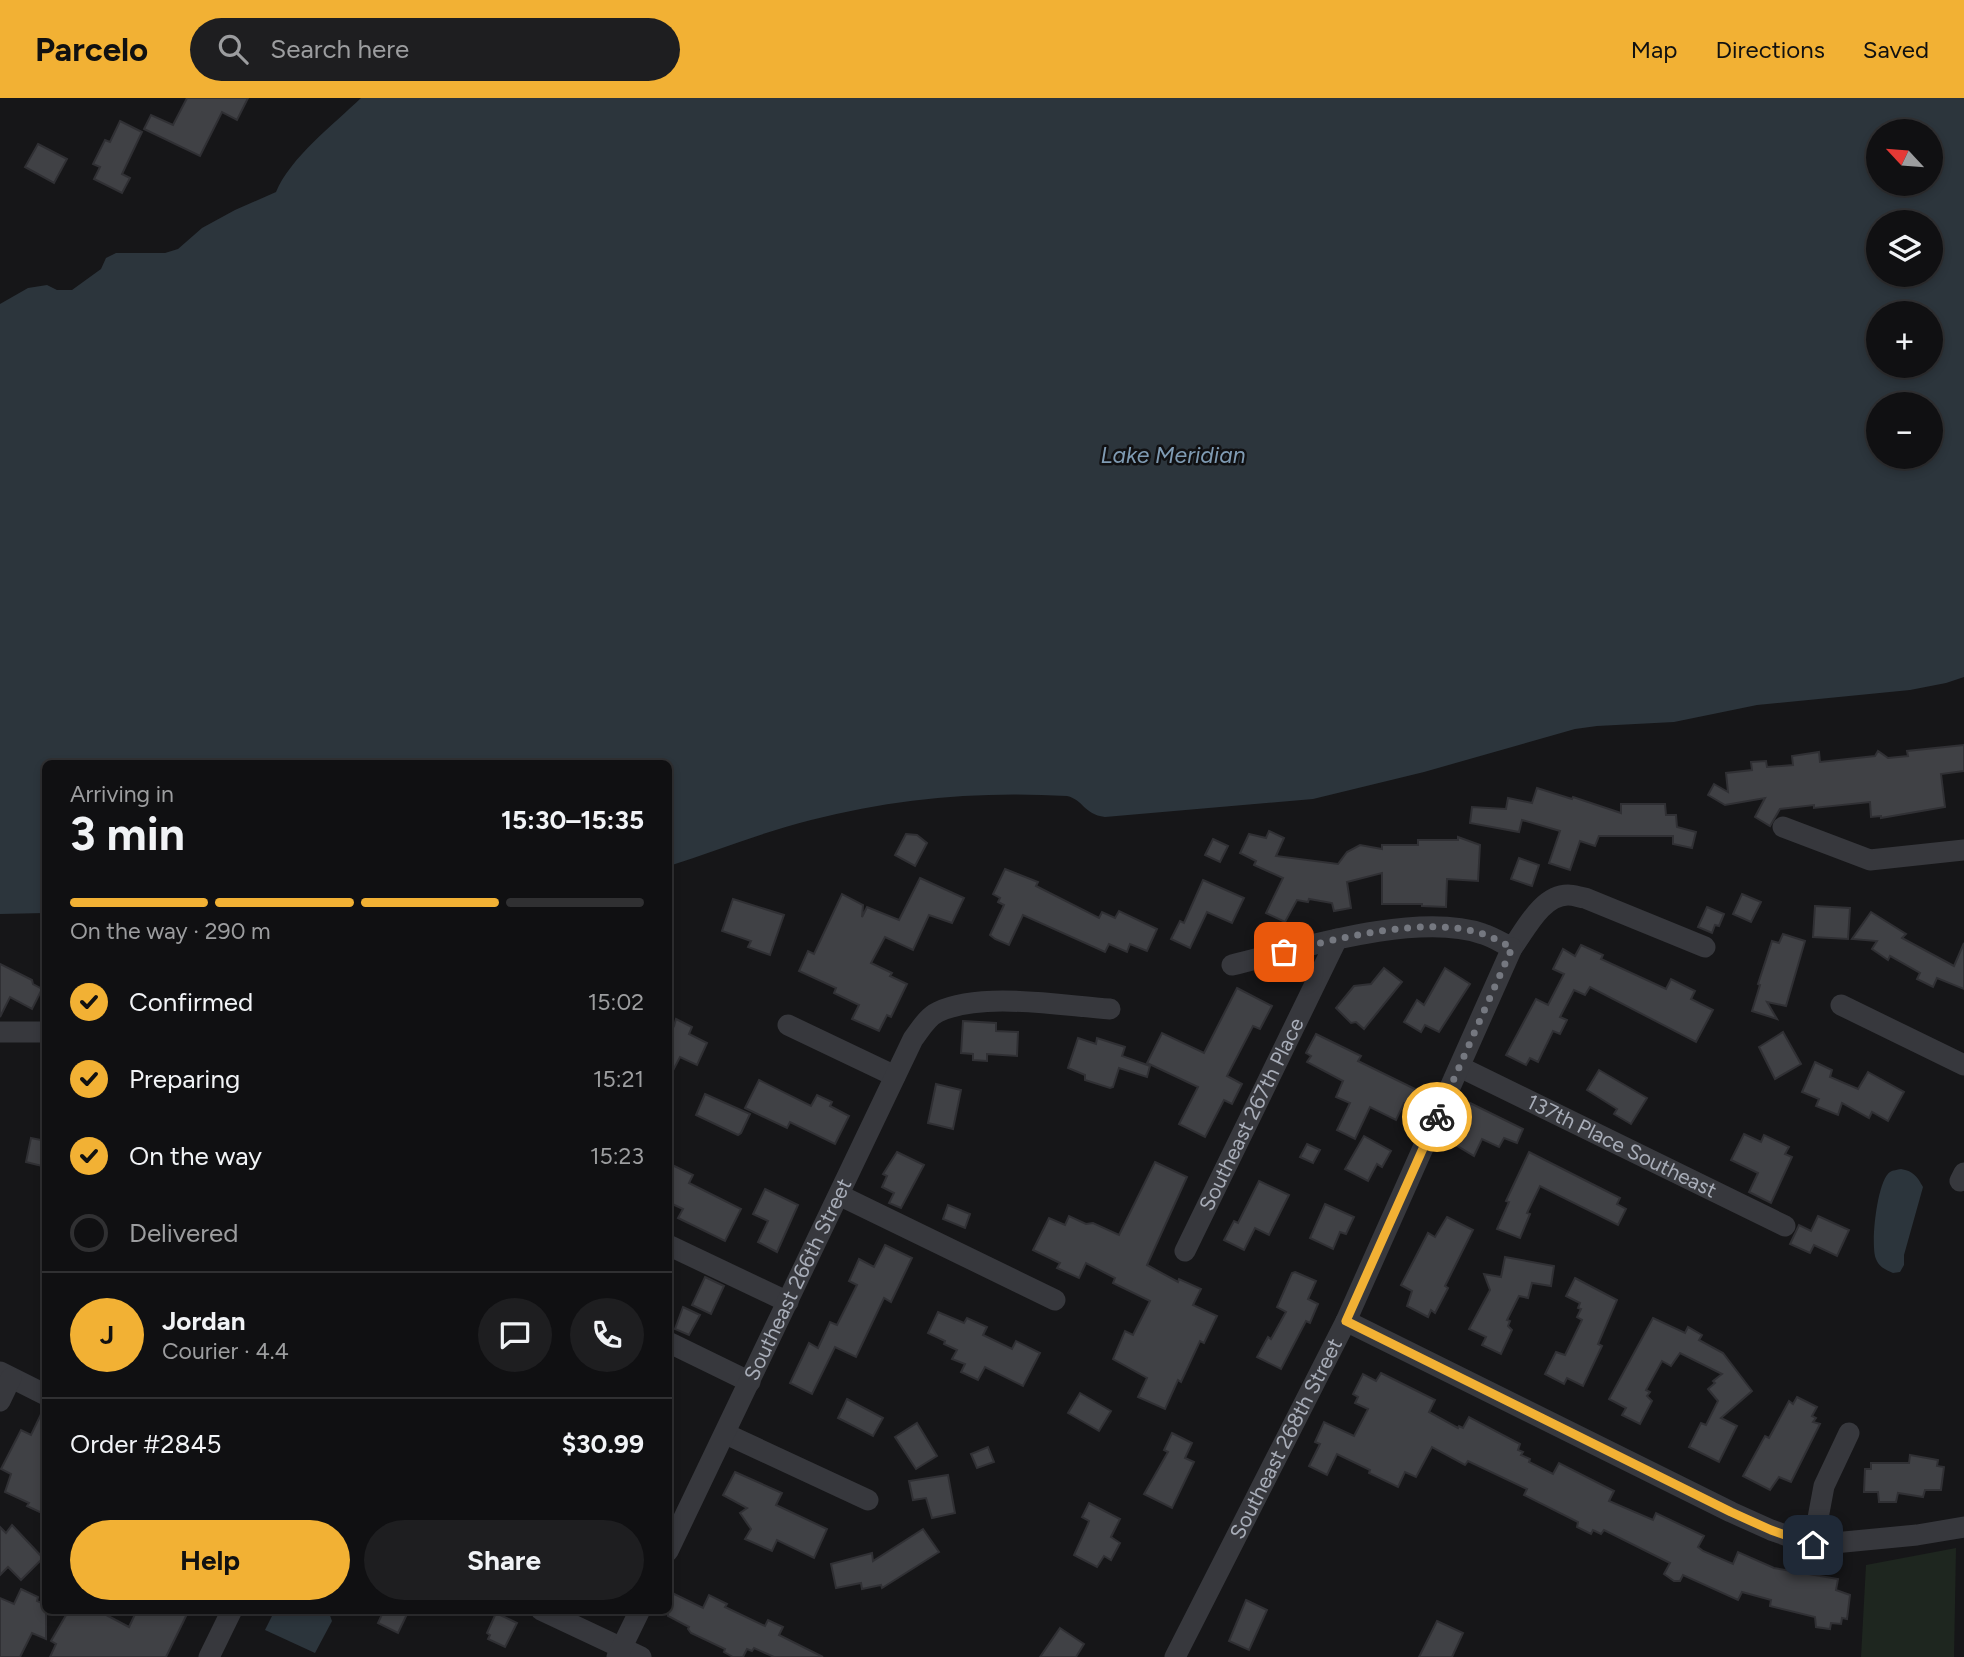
<!DOCTYPE html>
<meta charset="utf-8">
<style>
:root{--surface:#101012;--page:#1e1e20;--text:#f1f3f6;--muted:#9c9d9f;--line:#303032;--accent:#f2b134}
body{margin:0;font-family:Figtree,sans-serif;background:var(--page);color:var(--text);height:100vh;display:flex;flex-direction:column;font-size:26px;white-space:nowrap}
*{box-sizing:border-box;margin:0}
p{font-size:23px;color:var(--muted)}
.icon{flex:none;width:38px;height:38px;fill:none;stroke:currentColor;stroke-width:2;stroke-linecap:round;stroke-linejoin:round}
.map{position:relative;flex:1;overflow:hidden}
.details{position:absolute;left:42px;top:662px;width:630px;height:854px;display:flex;flex-direction:column;background:var(--surface);border-radius:10px;box-shadow:0 4px 10px #0003,0 0 0 2px var(--line)}
.details>*{flex:none}
.needle{width:46px;rotate:296deg}
.fabs{position:absolute;left:1866px;top:21px;display:grid;gap:14px}
.fabs a{display:grid;place-items:center;width:77px;height:77px;border-radius:50%;background:var(--surface);box-shadow:0 4px 10px #0003,0 0 0 2px var(--line);font-size:35px}
.pin{position:absolute;display:grid;place-items:center;width:60px;height:60px;color:#fff;margin:-30px;border-radius:14px;box-shadow:0 4px 10px #0006}
.courier{position:absolute;display:grid;place-items:center;width:70px;height:70px;margin:-35px;border:5px solid #f2b134;border-radius:50%;background:#fff;color:#222;box-shadow:0 2px 9px #0007}
.head em{font-style:normal;font-weight:700}
.head div{display:flex;flex-direction:column-reverse}
.head{display:flex;align-items:center;justify-content:space-between;height:119px;padding:0 28px}
h1{font-size:46px;font-weight:700;line-height:52px}
.bar{display:grid;grid-template-columns:repeat(4,1fr);gap:10px 7px;align-content:center;height:84px;padding:0 28px}
.bar i{height:9px;border-radius:5px;background:var(--line)}
.bar .selected{background:var(--accent)}
.bar p{grid-column:span 4}
.line{display:flex;align-items:center;gap:18px;padding:0 28px;border-top:2px solid var(--line)}
.line div{flex:1}
.round{display:grid;place-items:center;flex:none;width:74px;height:74px;border-radius:37px;background:var(--page)}
ol{padding:0 28px;list-style:none}
li{display:flex;align-items:center;gap:21px;height:77px}
li p{margin-inline-start:auto}
li .icon{padding:7px;border-radius:50%;background:var(--accent);color:#111;stroke-width:4}
li:last-child{color:var(--muted)}
li i{width:38px;height:38px;border:4px solid var(--line);border-radius:50%}
.button{display:flex;gap:14px;margin-top:auto;padding:14px 28px}
.button a{flex:1;height:80px;border-radius:42px;background:var(--accent);color:#111;font-size:28px;font-weight:700;line-height:80px;text-align:center}
.button a+a{background:var(--page);color:var(--text)}
header{display:flex;align-items:center;gap:42px;box-sizing:border-box;height:98px;padding:0 35px;background:var(--accent);color:#111}
header strong{font-size:33px}
nav{display:flex;gap:38px;margin-inline-start:auto;font-size:24px}
.search{width:490px;height:63px;background:var(--page);display:flex;align-items:center;gap:18px;box-sizing:border-box;padding:0 24px;border-radius:38px;color:var(--muted);font-size:26px}
.map>svg:first-child{display:block}
</style>
<header>
<strong>Parcelo</strong>
<div class="search"><svg class="icon" aria-label="search" viewBox="0 0 24 24"><circle cx="10" cy="10" r="6"/><path d="M15 15l6 6"/></svg>Search here</div>
<nav><a>Map</a><a>Directions</a><a>Saved</a></nav>
</header>
<div class="map">
<svg width="1964" height="1559" viewBox="0 0 1964 1559">
<rect width="100%" height="100%" fill="#161618"/>
<!-- green -->
<polygon fill="#1e261f" points="1956,1450 1954,1559 1861,1559 1866,1467"/>
<!-- water -->
<g fill="#2c353c" fill-rule="evenodd">
<path d="M 361,0 L 1964,0 L 1964,579 L 1946,585 L 1910,592 L 1757,607 L 1674,624 L 1597,628 L 1575,631 L 1424,674 L 1313,701 L 1105,719 C 1083,716 1084,702 1067,698 C 980,693 896,700 811,722 C 763,734 716,753 669,768 L 668,665 L 46,665 L 45,815 L 0,816 L 0,206 L 28,190 L 47,187 L 57,192 L 72,192 L 101,171 L 106,160 L 116,155 L 165,155 L 178,151 L 202,130 L 235,112 L 276,94 C 290,60 334,26 361,0 ZM 1878,33 L 1930,33 L 1930,86 L 1878,86 ZM 1878,124 L 1930,124 L 1930,177 L 1878,177 ZM 1878,215 L 1930,215 L 1930,268 L 1878,268 ZM 1878,306 L 1930,306 L 1930,359 L 1878,359 Z"/>
<path d="M 1901,1071 C 1913,1073 1917,1078 1923,1089 L 1904,1157 L 1904,1167 L 1900,1174 L 1893,1175 C 1886,1172 1879,1169 1876,1161 C 1870,1148 1877,1082 1890,1074 C 1893,1072 1897,1072 1901,1071 Z"/>
<polygon points="275,1512 328,1512 332,1523 315,1555 265,1532"/>
</g>
<!-- building -->
<g fill="#404145" stroke="#303034" stroke-width="2">
<polygon points="187,0 248,0 237,22 222,14 200,58 144,31 151,17 173,27"/>
<polygon points="120,23 142,34 122,76 130,80 122,95 94,81 100,69 93,66 105,42 110,44"/>
<polygon points="38,46 67,61 54,85 25,69"/>
<polygon points="1964,647 1964,673 1941,676 1945,709 1881,720 1881,718 1871,719 1870,704 1814,710 1814,707 1780,711 1770,728 1755,719 1765,700 1725,707 1708,697 1714,686 1728,694 1726,675 1752,672 1751,664 1766,663 1767,669 1793,667 1792,658 1819,654 1820,664 1875,658 1878,653 1888,660 1908,658 1907,653"/>
<polygon points="1537,690 1572,701 1573,699 1621,715 1621,706 1665,706 1666,717 1676,717 1677,729 1696,734 1692,750 1673,746 1673,738 1599,738 1595,748 1580,743 1570,772 1549,765 1560,733 1522,722 1519,734 1470,725 1472,709 1506,711 1508,700 1532,705"/>
<polygon points="1269,733 1284,740 1276,758 1338,766 1347,754 1360,747 1382,751 1382,747 1418,747 1418,742 1458,742 1458,739 1480,747 1478,783 1447,781 1446,809 1422,808 1422,806 1382,806 1382,775 1347,784 1351,810 1334,813 1332,805 1309,801 1308,804 1297,802 1285,824 1266,815 1283,780 1254,767 1256,763 1240,755 1249,736 1266,740"/>
<polygon points="906,736 917,737 927,745 915,768 895,757"/>
<polygon points="1213,741 1228,748 1220,764 1205,757"/>
<polygon points="1519,760 1539,767 1532,788 1511,781"/>
<polygon points="1005,771 1038,784 1036,788 1099,820 1102,814 1115,820 1119,813 1157,831 1147,853 1130,846 1127,854 1109,846 1105,854 1023,817 1009,847 995,841 990,837 1004,807 998,804 1000,800 993,796"/>
<polygon points="920,780 964,800 952,825 929,817 913,852 885,839 871,865 892,875 890,878 907,886 891,919 887,917 879,933 852,921 859,907 834,895 836,890 799,873 808,853 814,856 842,796 863,807 862,819 867,809 899,822"/>
<polygon points="1203,782 1244,800 1232,825 1207,814 1190,850 1171,841 1180,823 1184,825"/>
<polygon points="1742,796 1761,804 1751,824 1733,816"/>
<polygon points="733,801 784,817 770,857 748,849 751,843 722,833"/>
<polygon points="1815,808 1850,810 1848,841 1813,839"/>
<polygon points="1707,809 1724,816 1719,828 1715,827 1712,835 1698,829"/>
<polygon points="1871,814 1906,836 1902,840 1954,868 1964,845 1964,891 1937,880 1933,889 1917,881 1920,875 1890,858 1888,862 1872,851 1877,843 1852,841"/>
<polygon points="1783,836 1805,843 1786,908 1767,904 1777,921 1752,913 1760,887 1758,886 1772,843 1779,845"/>
<polygon points="1581,847 1603,857 1601,861 1666,891 1671,881 1695,893 1691,901 1713,912 1696,944 1590,889 1585,897 1574,892 1560,919 1567,922 1560,936 1553,933 1538,964 1530,960 1526,967 1506,957 1536,901 1548,907 1564,876 1553,871 1563,851 1575,858"/>
<polygon points="0,866 32,882 33,886 42,891 32,911 10,899 0,919"/>
<polygon points="1384,870 1402,884 1364,931 1356,924 1351,925 1336,910 1354,888 1371,886"/>
<polygon points="1445,870 1470,886 1439,934 1425,927 1421,934 1404,924 1417,902 1424,907"/>
<polygon points="1237,890 1272,908 1260,931 1253,928 1227,978 1242,986 1232,1006 1224,1002 1205,1039 1179,1026 1198,989 1147,965 1162,935 1204,955"/>
<polygon points="676,921 692,929 689,936 707,945 697,967 680,959 668,982 668,925 674,928"/>
<polygon points="963,923 996,925 996,933 1018,934 1017,958 987,956 987,963 973,962 973,956 961,955"/>
<polygon points="1783,934 1801,966 1775,981 1759,949"/>
<polygon points="1316,936 1361,958 1358,963 1417,992 1410,1008 1404,1005 1396,1022 1370,1009 1355,1041 1337,1032 1350,1005 1336,999 1343,983 1307,964 1311,958 1306,955"/>
<polygon points="1078,940 1096,946 1097,940 1125,949 1122,958 1150,968 1147,979 1119,970 1113,989 1110,990 1085,982 1085,977 1068,970"/>
<polygon points="1815,964 1832,972 1830,979 1858,991 1868,974 1904,994 1888,1023 1872,1014 1869,1020 1842,1005 1838,1017 1816,1008 1819,1001 1802,994"/>
<polygon points="1599,972 1647,1000 1631,1026 1614,1016 1617,1011 1587,992"/>
<polygon points="759,982 811,1008 817,997 832,1004 830,1008 849,1018 835,1046 790,1024 787,1030 745,1010"/>
<polygon points="936,986 961,992 953,1031 928,1025"/>
<polygon points="705,996 750,1016 741,1035 738,1037 696,1017"/>
<polygon points="1470,1005 1523,1031 1517,1045 1504,1040 1499,1049 1482,1041 1474,1058 1451,1044"/>
<polygon points="1744,1036 1761,1044 1764,1037 1789,1049 1785,1056 1792,1059 1771,1105 1749,1094 1758,1075 1731,1062"/>
<polygon points="1364,1038 1391,1053 1382,1069 1377,1066 1368,1083 1345,1071"/>
<polygon points="31,1040 46,1043 46,1069 26,1064"/>
<polygon points="1307,1046 1320,1052 1313,1065 1300,1059"/>
<polygon points="897,1054 924,1067 901,1110 889,1105 894,1095 882,1089 887,1078 883,1076"/>
<polygon points="1529,1054 1620,1100 1617,1106 1626,1111 1618,1127 1540,1088 1527,1115 1530,1116 1520,1140 1497,1131 1509,1104 1506,1103"/>
<polygon points="1155,1064 1187,1079 1147,1167 1178,1184 1179,1181 1201,1191 1193,1207 1217,1218 1204,1245 1200,1243 1181,1284 1178,1282 1165,1311 1138,1299 1147,1280 1113,1261 1125,1233 1133,1237 1150,1203 1113,1185 1115,1180 1086,1165 1079,1180 1057,1170 1060,1165 1033,1152 1049,1120 1065,1127 1069,1118 1086,1126 1093,1125 1119,1137"/>
<polygon points="668,1065 693,1077 689,1085 741,1111 725,1143 678,1120 683,1111 668,1104"/>
<polygon points="1259,1083 1289,1097 1269,1137 1255,1130 1244,1152 1224,1142 1234,1123 1238,1125"/>
<polygon points="765,1091 798,1107 777,1154 758,1144 768,1123 753,1116"/>
<polygon points="1325,1106 1354,1119 1346,1136 1340,1134 1333,1151 1310,1140"/>
<polygon points="948,1107 970,1116 965,1130 943,1121"/>
<polygon points="1818,1118 1849,1132 1837,1158 1814,1147 1810,1155 1790,1146 1799,1127 1811,1133"/>
<polygon points="1447,1119 1473,1132 1445,1188 1448,1190 1435,1215 1431,1212 1428,1219 1407,1208 1412,1193 1401,1187 1428,1135 1435,1139"/>
<polygon points="885,1147 912,1160 891,1204 884,1200 856,1259 835,1249 812,1296 790,1285 809,1245 818,1250 830,1224 837,1227 857,1187 849,1183 859,1161 874,1169"/>
<polygon points="1505,1159 1554,1168 1551,1188 1532,1185 1528,1200 1519,1198 1507,1222 1510,1223 1508,1228 1512,1232 1501,1256 1482,1247 1486,1239 1469,1231 1490,1192 1484,1176 1501,1179"/>
<polygon points="1295,1174 1316,1183 1308,1201 1318,1206 1310,1225 1306,1223 1281,1271 1257,1259 1268,1239 1271,1241 1286,1214 1277,1209 1292,1175"/>
<polygon points="705,1179 724,1188 711,1216 692,1207"/>
<polygon points="1575,1180 1617,1202 1598,1246 1602,1248 1583,1288 1567,1280 1564,1286 1545,1276 1556,1254 1565,1257 1582,1222 1577,1219 1581,1211 1578,1210 1580,1205 1566,1198"/>
<polygon points="683,1209 700,1217 689,1237 675,1231"/>
<polygon points="938,1214 964,1225 967,1220 987,1229 983,1237 1012,1251 1016,1243 1040,1255 1023,1288 985,1269 978,1282 961,1274 965,1266 952,1261 957,1252 944,1246 945,1243 928,1235"/>
<polygon points="1653,1220 1685,1235 1688,1229 1702,1237 1699,1242 1723,1255 1752,1293 1721,1320 1737,1328 1719,1364 1689,1349 1701,1325 1706,1327 1718,1303 1708,1291 1715,1285 1713,1283 1722,1276 1680,1255 1671,1268 1662,1263 1646,1292 1650,1294 1647,1298 1652,1303 1640,1326 1622,1317 1626,1310 1609,1301"/>
<polygon points="1381,1275 1435,1302 1429,1314 1458,1330 1459,1328 1463,1330 1469,1319 1520,1346 1518,1352 1523,1354 1521,1357 1530,1361 1529,1364 1553,1376 1559,1365 1614,1393 1609,1403 1653,1422 1656,1415 1704,1438 1698,1449 1703,1453 1733,1466 1738,1454 1774,1470 1838,1481 1836,1492 1850,1497 1847,1521 1842,1520 1841,1526 1831,1525 1830,1531 1816,1529 1815,1519 1770,1508 1771,1502 1742,1494 1738,1502 1683,1477 1680,1483 1674,1483 1664,1476 1670,1465 1604,1432 1601,1436 1593,1432 1591,1436 1577,1429 1578,1424 1524,1397 1527,1391 1468,1363 1465,1367 1432,1349 1416,1379 1405,1374 1398,1389 1369,1375 1370,1372 1337,1356 1327,1377 1309,1368 1320,1346 1315,1344 1324,1324 1354,1338 1368,1311 1355,1305 1358,1299 1353,1296 1363,1276 1376,1283"/>
<polygon points="1080,1295 1111,1313 1099,1333 1068,1315"/>
<polygon points="1797,1299 1817,1309 1812,1318 1816,1320 1813,1324 1820,1326 1791,1384 1779,1379 1770,1392 1743,1378 1765,1338 1769,1340 1789,1303 1793,1306"/>
<polygon points="847,1301 883,1320 873,1338 838,1320"/>
<polygon points="44,1310 46,1310 46,1417 27,1408 29,1405 5,1394 11,1376 1,1371 21,1332 31,1337"/>
<polygon points="917,1325 937,1358 916,1371 895,1339"/>
<polygon points="1172,1335 1192,1345 1185,1360 1194,1364 1172,1410 1144,1396 1168,1354 1164,1352"/>
<polygon points="988,1349 994,1364 977,1370 971,1356"/>
<polygon points="1910,1357 1938,1362 1937,1368 1944,1369 1941,1392 1925,1392 1923,1399 1898,1395 1896,1404 1879,1404 1878,1394 1864,1394 1865,1371 1871,1371 1871,1365 1909,1365"/>
<polygon points="735,1374 782,1395 776,1407 827,1431 814,1460 777,1442 772,1453 745,1441 751,1431 740,1415 747,1410 723,1397"/>
<polygon points="948,1377 955,1415 932,1420 926,1400 913,1402 909,1383"/>
<polygon points="1089,1405 1120,1421 1111,1439 1120,1445 1111,1462 1104,1458 1097,1469 1074,1457 1088,1426 1089,1423 1082,1419"/>
<polygon points="12,1427 43,1460 21,1482 8,1469 0,1477 0,1429 6,1435"/>
<polygon points="923,1431 939,1454 882,1490 881,1487 862,1491 861,1485 836,1490 831,1466 872,1455 873,1463"/>
<polygon points="21,1491 38,1499 37,1503 46,1507 46,1541 32,1535 20,1559 0,1559 0,1500 14,1506"/>
<polygon points="668,1493 703,1510 709,1497 727,1506 725,1509 765,1528 768,1522 783,1529 779,1537 823,1559 774,1559 754,1550 752,1553 747,1551 743,1559 733,1559 724,1554 725,1551 691,1535 688,1531 689,1529 668,1518"/>
<polygon points="1246,1502 1267,1512 1249,1552 1229,1543"/>
<polygon points="69,1512 97,1512 129,1529 137,1512 189,1512 166,1559 50,1559 56,1546 51,1543"/>
<polygon points="384,1512 409,1512 398,1535 378,1525"/>
<polygon points="496,1515 517,1525 505,1549 488,1541 490,1537 487,1535"/>
<polygon points="1437,1523 1463,1535 1452,1559 1419,1559"/>
<polygon points="1060,1530 1084,1546 1076,1559 1040,1559"/>
</g>
<g fill="none" stroke-linecap="round" stroke-linejoin="round">
<!-- minor -->
<g stroke="#37383d" stroke-width="21">
<polyline points="1783,729 1870,762 1964,752"/>
<path d="M 1232,867 C 1298,851 1417,813 1483,836 C 1493,839 1502,845 1512,850 C 1526,831 1542,797 1568,797 C 1573,797 1579,799 1585,800 L 1705,849"/>
<polyline points="1841,907 1964,967"/>
<polyline points="788,927 895,978"/>
<polyline points="0,934 46,934"/>
<path id="s1" d="M 1460,969 L 1785,1128"/>
<polyline points="1960,1083 1964,1075"/>
<polyline points="839,1097 1055,1202"/>
<polyline points="668,1147 788,1204"/>
<path id="s2" d="M 1185,1153 L 1337,841"/>
<polyline points="1346,1223 1731,1414 1771,1432 1813,1447 1917,1437 1964,1429"/>
<polyline points="668,1244 750,1284"/>
<polyline points="0,1274 46,1297"/>
<polyline points="0,1303 11,1280"/>
<polyline points="726,1336 868,1402"/>
<polyline points="1813,1447 1824,1388 1849,1335"/>
<path id="s3" d="M 668,1453 L 913,941 C 920,932 927,919 938,914 C 982,893 1062,908 1110,911"/>
<polyline points="541,1512 641,1559"/>
<polyline points="209,1559 232,1512"/>
<polyline points="617,1559 640,1512"/>
<path id="s4" d="M 1175,1559 L 1346,1223 L 1512,850"/>
</g>
</g>
<g fill="none" stroke-linecap="round" stroke-linejoin="round">
<!-- done -->
<path stroke="#757880" stroke-width="7" stroke-dasharray="0 12.6" d="M 1284,854 C 1339,840 1429,817 1483,836 C 1493,839 1503,845 1512,850 L 1437,1019"/>
<!-- route -->
<polyline stroke="#f2b134" stroke-width="9" points="1437,1019 1346,1223 1731,1414 1771,1432 1813,1447"/>
</g>
<g text-anchor="middle" stroke-width="5" stroke-linejoin="round" paint-order="stroke">
<!-- street labels -->
<g font-size="21" fill="#a8adb8" stroke="#111113">
<text dy="7" stroke="none"><textPath href="#s2" startOffset="152">Southeast 267th Place</textPath></text>
<text dy="7" stroke="none"><textPath href="#s1" startOffset="180">137th Place Southeast</textPath></text>
<text dy="7" stroke="none"><textPath href="#s3" startOffset="301">Southeast 266th Street</textPath></text>
<text dy="7" stroke="none"><textPath href="#s4" startOffset="245">Southeast 268th Street</textPath></text>
</g>
<!-- water labels -->
<g font-size="23" font-style="italic" fill="#7f9bb3" stroke="#111113">
<text x="1173" y="365">Lake Meridian</text>
</g>
</g>
</svg>
<div class="fabs">
<a><svg class="needle" viewBox="-14 -14 28 28"><path d="M0-13l5 13h-10z" fill="#e53935"/><path d="M0 13l5-13h-10z" fill="#9c9d9f"/></svg></a>
<a><svg class="icon" aria-label="layers" viewBox="0 0 24 24"><path d="M12 4l9 5-9 5-9-5zM3 14l9 5 9-5"/></svg></a>
<a>+</a>
<a>−</a>
</div>
<div class="pin" style="left:1284px;top:854px;background:#ea580c"><svg class="icon" aria-label="bag" viewBox="0 0 24 24"><path d="M5 8h14l-1 12H6zM9 8a3 3 0 0 1 6 0"/></svg></div>
<div class="pin" style="left:1813px;top:1447px;background:#1f2937"><svg class="icon" aria-label="home" viewBox="0 0 24 24"><path d="M3 11l9-7 9 7M6 9v11h12V9"/></svg></div>
<div class="courier" style="left:1437px;top:1019px"><svg class="icon" aria-label="bike" viewBox="0 0 24 24"><circle cx="6" cy="16" r="4"/><circle cx="18" cy="16" r="4"/><path d="M6 16l4-8h5l3 8M10 8l3 8H6M13 5h3"/></svg></div>
<section class="details">
<div class="head"><div><h1>3 min</h1><p>Arriving in</p></div><em>15:30–15:35</em></div>
<div class="bar"><i class="selected"></i><i class="selected"></i><i class="selected"></i><i></i><p>On the way · 290 m</p></div>
<ol>
<li><svg class="icon" aria-label="check" viewBox="0 0 24 24"><path d="M5 12l5 5 9-10"/></svg>Confirmed<p>15:02</p></li>
<li><svg class="icon" aria-label="check" viewBox="0 0 24 24"><path d="M5 12l5 5 9-10"/></svg>Preparing<p>15:21</p></li>
<li><svg class="icon" aria-label="check" viewBox="0 0 24 24"><path d="M5 12l5 5 9-10"/></svg>On the way<p>15:23</p></li>
<li><i></i>Delivered</li>
</ol>
<div class="line" style="height:126px"><b class="round" style="background:var(--accent);color:#111">J</b><div><b>Jordan</b><p>Courier · 4.4</p></div><a class="round"><svg class="icon" aria-label="chat" viewBox="0 0 24 24"><path d="M4 5h16v11H9l-5 4z"/></svg></a><a class="round"><svg class="icon" aria-label="phone" viewBox="0 0 24 24"><path d="M5 4h4l2 5-3 2q2 4 5 5l2-3 5 2v4C11 20 4 13 5 4z"/></svg></a></div>
<div class="line" style="height:91px"><div>Order #2845</div><b>$30.99</b></div>
<div class="button"><a>Help</a><a>Share</a></div>
</section>
</div>
